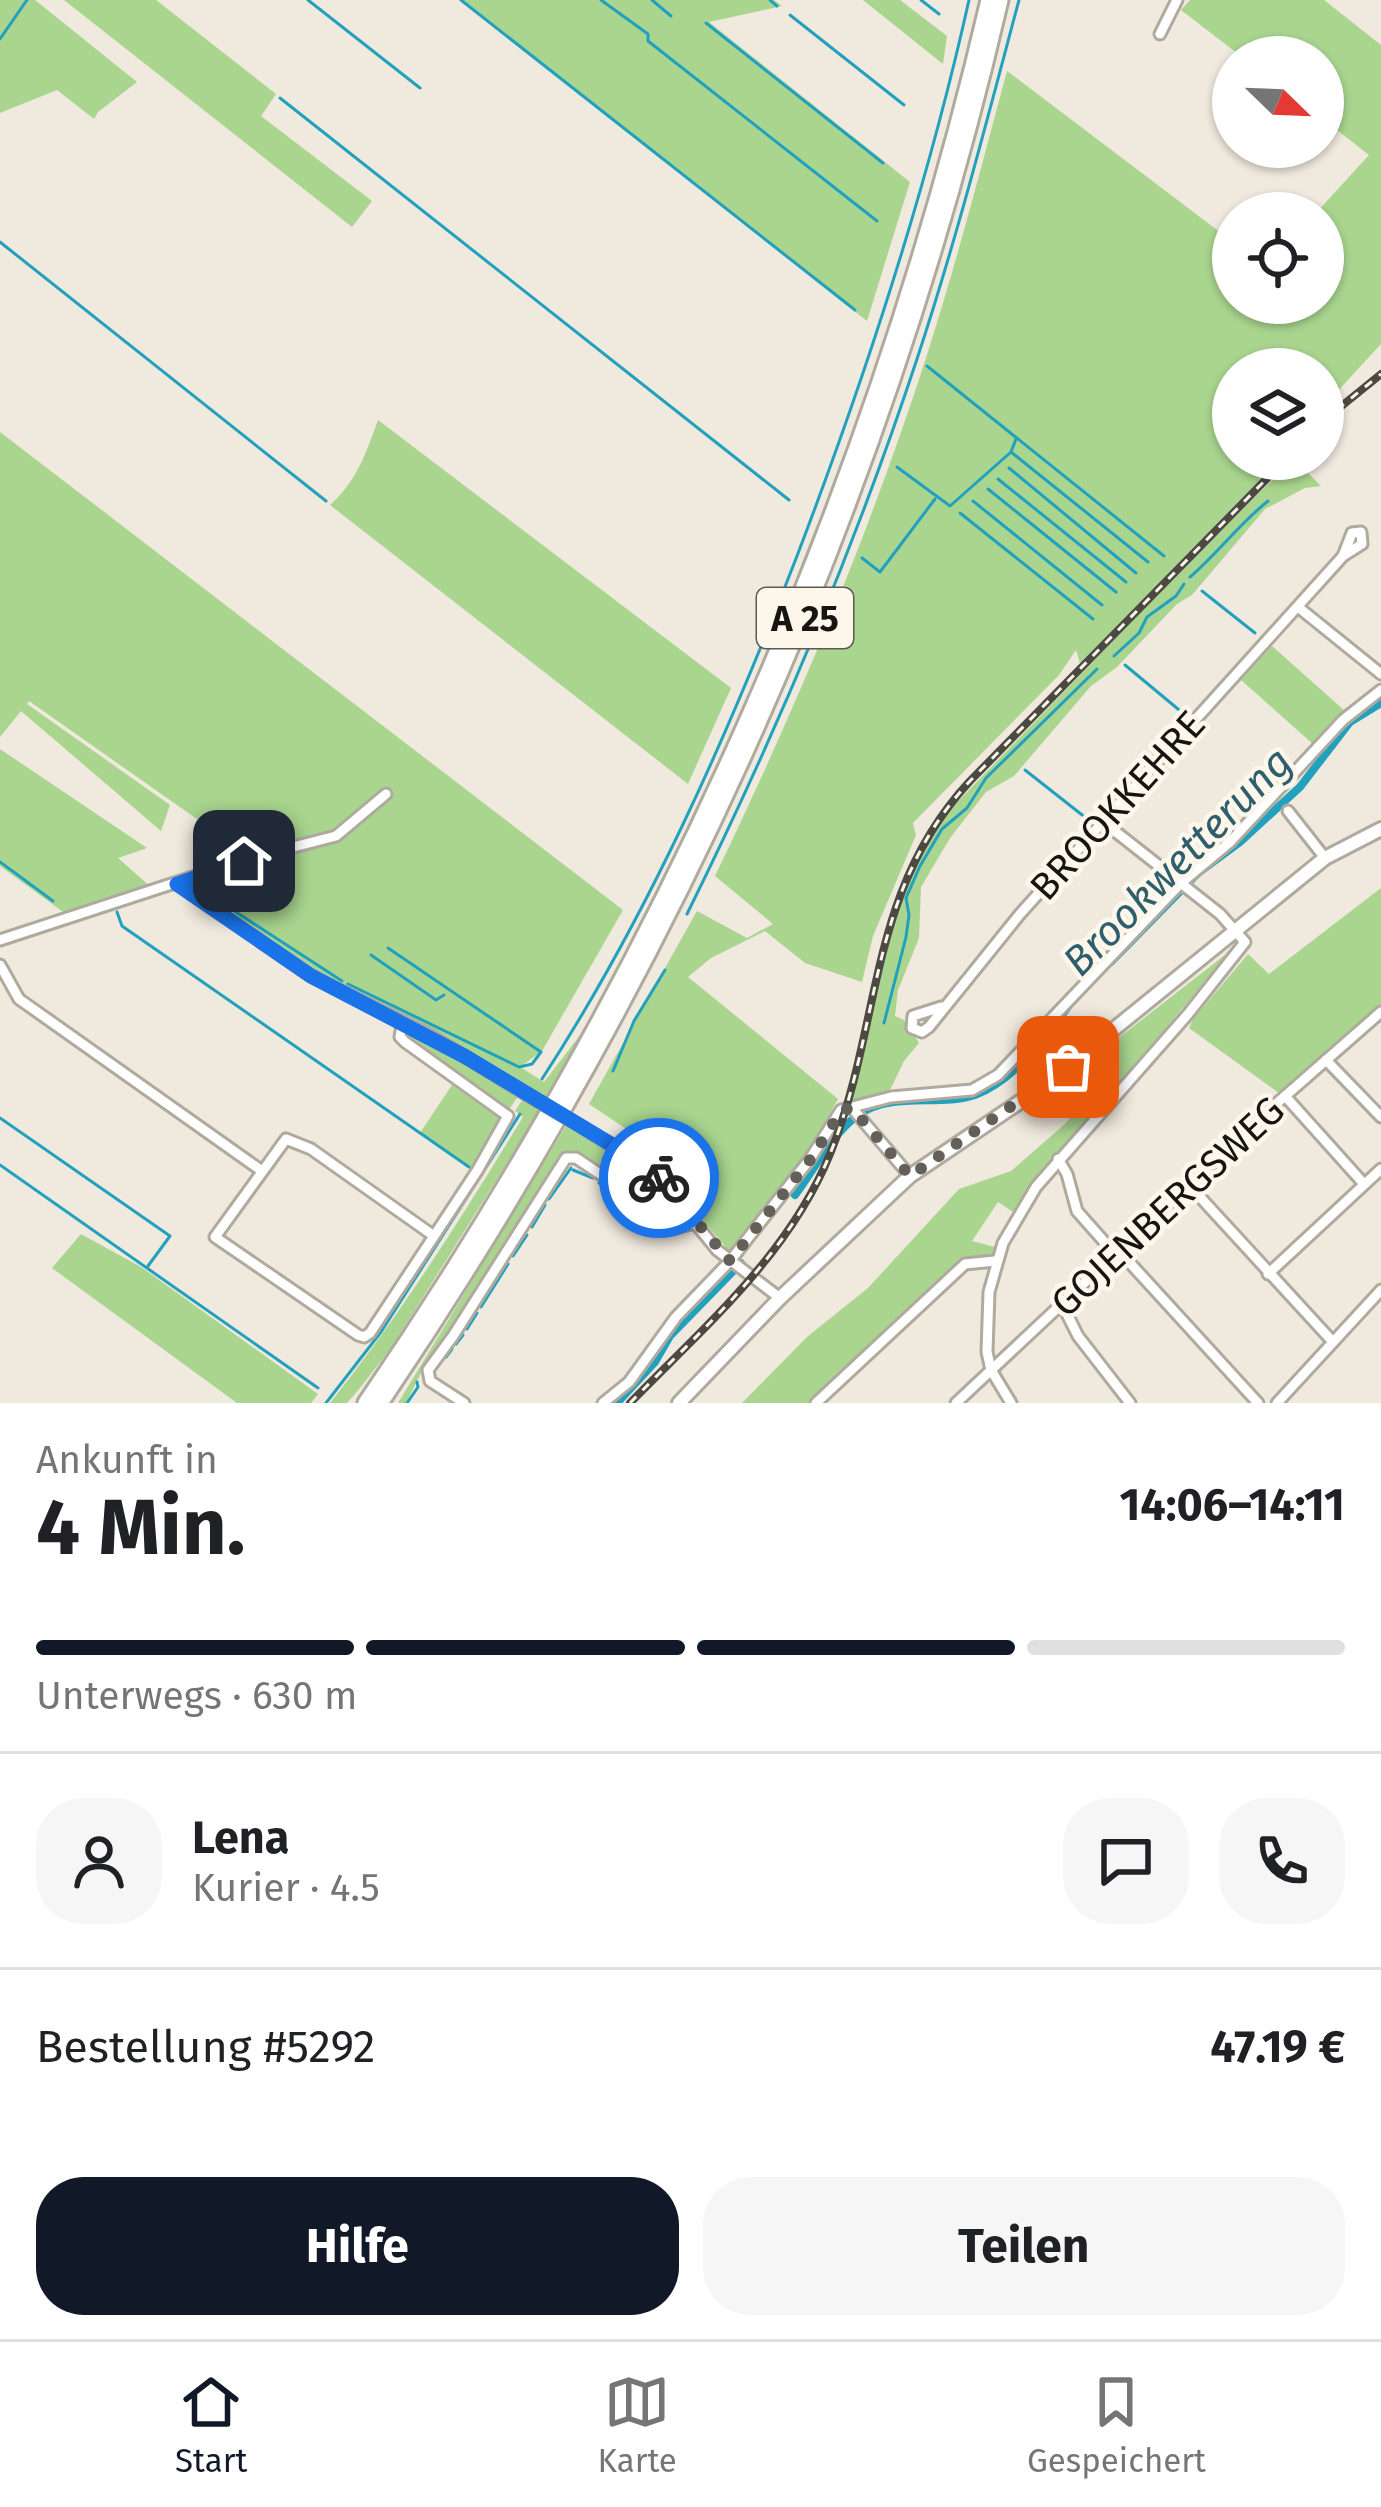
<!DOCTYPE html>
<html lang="de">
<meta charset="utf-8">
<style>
:root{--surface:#fff;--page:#f6f6f6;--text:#202124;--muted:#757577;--line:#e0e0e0;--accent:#111827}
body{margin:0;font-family:"Fira Sans",sans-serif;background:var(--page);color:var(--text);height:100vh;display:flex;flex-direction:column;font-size:45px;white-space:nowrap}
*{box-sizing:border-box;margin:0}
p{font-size:39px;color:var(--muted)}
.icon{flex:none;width:66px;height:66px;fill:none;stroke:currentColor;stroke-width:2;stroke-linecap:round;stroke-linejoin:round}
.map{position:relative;height:1403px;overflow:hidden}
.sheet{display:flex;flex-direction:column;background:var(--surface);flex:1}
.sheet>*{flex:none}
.needle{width:78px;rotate:113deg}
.buttons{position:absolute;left:1212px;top:36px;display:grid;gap:24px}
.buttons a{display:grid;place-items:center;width:132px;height:132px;border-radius:50%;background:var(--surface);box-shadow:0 3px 9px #0004;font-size:60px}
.pin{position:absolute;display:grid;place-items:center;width:102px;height:102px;color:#fff;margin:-51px;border-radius:24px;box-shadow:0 6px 18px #0006}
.courier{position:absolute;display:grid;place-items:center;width:120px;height:120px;margin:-60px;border:9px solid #1a73e8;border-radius:50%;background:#fff;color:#222;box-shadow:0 3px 15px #0007}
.head em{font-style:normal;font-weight:700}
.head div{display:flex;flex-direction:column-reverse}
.head{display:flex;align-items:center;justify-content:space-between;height:204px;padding:0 36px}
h1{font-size:78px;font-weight:700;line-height:90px}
.bar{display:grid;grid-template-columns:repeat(4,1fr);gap:18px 12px;align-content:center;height:144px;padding:0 36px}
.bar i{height:15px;border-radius:9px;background:var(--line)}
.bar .selected{background:var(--accent)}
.bar p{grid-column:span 4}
.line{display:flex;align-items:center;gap:30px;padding:0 36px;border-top:3px solid var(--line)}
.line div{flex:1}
.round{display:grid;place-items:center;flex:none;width:126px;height:126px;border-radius:48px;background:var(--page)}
.action{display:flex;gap:24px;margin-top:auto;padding:24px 36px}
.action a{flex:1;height:138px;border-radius:48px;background:var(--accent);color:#fff;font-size:48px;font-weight:700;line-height:138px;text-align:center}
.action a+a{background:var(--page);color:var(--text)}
.tab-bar{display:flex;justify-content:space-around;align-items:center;height:168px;border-top:3px solid var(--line);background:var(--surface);font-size:33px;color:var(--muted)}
.tab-bar a{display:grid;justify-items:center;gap:6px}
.tab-bar .selected{color:var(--accent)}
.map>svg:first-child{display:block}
</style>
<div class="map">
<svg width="1381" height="1403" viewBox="0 0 1381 1403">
<rect width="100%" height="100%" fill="#f0e9de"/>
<!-- green -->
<g fill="#a9d58f">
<polygon points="0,0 35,0 137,82 98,112 94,119 57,90 0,113"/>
<polygon points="64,0 156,0 276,94 261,116 372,201 352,227"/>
<polygon points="459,0 774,0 782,6 709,22 910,182 867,321"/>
<polygon points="863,0 900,0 947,36 943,64"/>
<path d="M 1190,0 L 1324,0 L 1381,45 L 1381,344 L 1323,407 L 1323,369 L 1233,369 L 1233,459 L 1280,459 L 1080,663 L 1076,650 L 1059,675 L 913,823 L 916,835 L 873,936 L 862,982 L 805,963 L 765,931 L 711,958 L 688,977 L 838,1099 L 808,1152 L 729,1251 L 666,1177 L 656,1149 L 589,1104 L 697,911 L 747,938 L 773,924 L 715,876 C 795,710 868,537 925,361 C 956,265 981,168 1007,71 L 1233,242 L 1233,303 L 1323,303 L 1323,213 L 1316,213 L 1369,155 L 1323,119 L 1323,57 L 1242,57 L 1181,10 Z"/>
<path d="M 378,420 L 731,688 L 688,784 L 330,505 C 357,481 366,453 378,420 Z"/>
<polygon points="0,432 623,910 542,1051 520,1067 544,1082 591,1021 546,1100 425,1025 333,984 193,889 258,862 29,701 27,704 170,805 161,831 21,711 0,737"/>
<polygon points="1295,459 1311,459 1303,468 1321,486 1305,488 1265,509 1192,595 1177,604 1117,667 1091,686 1014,776 986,792 950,838 921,887 919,938 898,990 895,1016 904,1020 919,1043 904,1061 889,1092 851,1101 902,889 938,822 1233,517"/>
<polygon points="1272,646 1345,711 1314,745 1241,680"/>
<polygon points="0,749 147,848 118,858 152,888 66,914 0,866"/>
<polygon points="1381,888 1381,1008 1279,1093 1189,1028 1193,1019 1248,954 1269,974"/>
<polygon points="1230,951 1013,1212 998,1202 972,1241 995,1247 991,1257 960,1261 809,1403 742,1403 807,1337 868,1288 959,1189 1011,1171 1066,1123 1106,1075 1094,1057"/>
<polygon points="408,1031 519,1095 508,1111 405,1038"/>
<polygon points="452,1085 501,1119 472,1171 420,1133"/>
<path d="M 523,1099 L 541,1109 L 391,1348 L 360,1388 L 347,1403 L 330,1403 C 402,1313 463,1215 523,1117 L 515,1111 Z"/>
<path d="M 566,1126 C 615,1155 648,1177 685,1220 L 679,1221 L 579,1154 L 563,1155 L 423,1369 L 406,1403 L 398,1403 Z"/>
<polygon points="81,1234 141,1267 318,1394 311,1403 237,1403 52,1268"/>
</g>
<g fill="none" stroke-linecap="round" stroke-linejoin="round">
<!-- stream -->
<g stroke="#22a1be" stroke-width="3">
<polyline points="308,0 420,88"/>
<polyline points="461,0 855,310"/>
<polyline points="601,0 648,34 648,41 877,221"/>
<polyline points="652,0 671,16"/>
<polyline points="770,0 777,6"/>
<polyline points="921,0 939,14"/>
<polyline points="790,15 904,105"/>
<polyline points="706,23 883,163"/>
<polyline points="0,39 27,0"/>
<polyline points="280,98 789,500"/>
<polyline points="0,242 326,501"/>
<polyline points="927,366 1164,556"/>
<polyline points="1011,452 1148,562"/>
<polyline points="897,467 950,506 1011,452 1016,439"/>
<polyline points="1009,468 1136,573"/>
<polyline points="998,479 1126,582"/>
<polyline points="988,489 1116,592"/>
<polyline points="973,501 1102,605"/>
<polyline points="960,513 1093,619"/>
<polyline points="862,558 880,572 935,499"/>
<path d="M 1190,577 C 1218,553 1240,523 1268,501"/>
<polyline points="1202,591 1255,633"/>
<polyline points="1114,656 1139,633 1147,617 1176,596 1184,584"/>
<polyline points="1125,665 1184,714"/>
<polyline points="1025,770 1086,818"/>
<polyline points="0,862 53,901"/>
<polyline points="202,890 342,981"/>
<polyline points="117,912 122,926 469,1167"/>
<path d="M 687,914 C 776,734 854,550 917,359 C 956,241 987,120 1019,0"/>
<polyline points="371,955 436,1000 444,995"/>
<polyline points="348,984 519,1067 532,1064 541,1052 388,948"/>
<polyline points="884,1023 906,937 909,915 906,898 920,866 942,829 967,808 986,778 1097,669"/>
<polyline points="613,1071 634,1021 665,970"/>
<path d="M 542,1079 C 648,916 727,737 797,556 C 866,375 927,189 969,0"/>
<polyline points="0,1118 170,1236 148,1266"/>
<polyline points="0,1165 318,1388"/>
<polyline points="573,1170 593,1178"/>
<polyline points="599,1183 643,1213"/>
<polyline points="549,1199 571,1168"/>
<polyline points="651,1219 662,1227"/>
<polyline points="532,1227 545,1205"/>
<polyline points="513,1256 527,1235"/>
<polyline points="481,1307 508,1264"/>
<polyline points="467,1329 477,1313"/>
<polyline points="456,1344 463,1335"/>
<polyline points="446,1357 452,1349"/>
<polyline points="326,1403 381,1332 520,1114"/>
<polyline points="407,1403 418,1387 417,1382"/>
</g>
<!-- canal -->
<g stroke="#22a1be" stroke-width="8">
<polyline points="1111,962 1198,873 1240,842 1300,787 1350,722 1381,703"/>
<path d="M 795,1195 C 814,1170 832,1134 858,1115 C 891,1091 939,1107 975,1095 C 1013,1081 1044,1039 1067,1008"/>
<polyline points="617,1403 655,1362 670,1336 741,1263"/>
</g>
<!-- minor casing -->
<g stroke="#b0aa9e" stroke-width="15">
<g id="minor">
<polyline points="1160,34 1177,0"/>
<polyline points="1298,607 1381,674"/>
<polyline points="1288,811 1325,858"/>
<polyline points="177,884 311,976 428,1034 524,1093"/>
<polyline points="0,940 251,858 336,836 386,794"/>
<polyline points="0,965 19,999 262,1171"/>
<polyline points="941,1007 913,1016 912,1028 922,1032 929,1027 1020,914 1343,556 1352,533 1361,532 1362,544 1343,556"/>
<polyline points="403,1021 400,1037 405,1042 508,1116 477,1171 370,1333 364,1337 358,1335 215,1237 286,1139 311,1149 434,1236"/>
<polyline points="1326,1060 1381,1117"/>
<polyline points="1285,1096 1364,1184"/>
<polyline points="852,1108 910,1176"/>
<polyline points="577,1124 656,1175 717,1250 780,1298"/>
<polyline points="1058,1159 1067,1174 1077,1211 1115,1254"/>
<polyline points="1189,1185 1333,1342"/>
<polyline points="1119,1251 1258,1403"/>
<polyline points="1268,1274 1381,1169"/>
<polyline points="1062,1304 1078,1336 1130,1403"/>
<polyline points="464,1403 430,1381 428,1370 453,1336 566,1158 576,1158 679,1227 696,1223"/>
<polyline points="603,1403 629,1382 676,1317 730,1261 810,1159 841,1110 891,1097 972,1090 998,1075 1181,883 1230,842 1343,720 1381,690"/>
<polyline points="816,1403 965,1264 995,1261"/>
<polyline points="956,1403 1259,1119 1381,1012"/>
<polyline points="1011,1403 991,1370 987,1352 989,1292 1003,1243 1036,1187 1188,1014 1245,942 1220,914 1102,821"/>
<polyline points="1277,1403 1381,1290"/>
</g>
</g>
<!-- major casing -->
<g stroke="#b0aa9e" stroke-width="18">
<polyline id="major" points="679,1403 780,1298 910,1176 1045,1085 1325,858 1381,829"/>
</g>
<!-- highway casing -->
<g stroke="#b0aa9e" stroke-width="21">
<g id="highway">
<path d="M 366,1403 C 658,976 872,504 989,0"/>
<path d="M 380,1403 C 670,975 883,504 1000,0"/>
</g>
</g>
<!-- minor -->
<use href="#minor" stroke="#fff" stroke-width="9"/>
<!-- major -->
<use href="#major" stroke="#fff" stroke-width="12"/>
<!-- highway -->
<use href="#highway" stroke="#fff" stroke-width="15"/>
<!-- rail casing -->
<g stroke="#4c4943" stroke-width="8">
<g id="rail">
<polyline points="1323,421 1381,374"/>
<path d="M 630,1403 C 704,1327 789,1255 830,1154 C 883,1023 866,893 970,781 L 1286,459"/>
</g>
</g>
<!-- rail -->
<use href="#rail" stroke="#fdf7eb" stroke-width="3" stroke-dasharray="9" stroke-linecap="butt"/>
<!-- minor-bridge casing -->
<g stroke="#b0aa9e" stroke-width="15" stroke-linecap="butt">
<polyline id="minor-bridge" points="524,1093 577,1124"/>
</g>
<!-- minor-bridge -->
<use href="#minor-bridge" stroke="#fff" stroke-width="9"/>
</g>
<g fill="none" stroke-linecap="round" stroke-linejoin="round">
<!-- done -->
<polyline stroke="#635f59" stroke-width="12" stroke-dasharray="0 21.6" points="659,1178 730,1261 810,1160 842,1110 852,1108 910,1176 1068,1067"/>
<!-- route -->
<polyline stroke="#1a73e8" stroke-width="15" points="244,861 177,884 311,976 466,1057 614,1146 659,1178"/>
</g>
<g text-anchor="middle" stroke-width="9" stroke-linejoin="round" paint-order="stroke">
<!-- shield labels -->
<rect fill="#fdf7eb" stroke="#5c5952" stroke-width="3" x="757" y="588" width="96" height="60" rx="9"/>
<g font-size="36" font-weight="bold" fill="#171511">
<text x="805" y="631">A 25</text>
</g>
<!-- street labels -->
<g font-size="39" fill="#171511" stroke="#fdf7eb">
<text transform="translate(1117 805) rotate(-48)" y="14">BROOKKEHRE</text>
<text transform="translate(1167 1206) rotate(-43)" y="14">GOJENBERGSWEG</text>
</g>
<!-- water labels -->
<g font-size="42" font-style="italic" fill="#2f5e6c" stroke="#fdf7eb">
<text transform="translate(1177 861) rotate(-45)" y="15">Brookwetterung</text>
</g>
</g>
</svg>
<div class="buttons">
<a><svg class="needle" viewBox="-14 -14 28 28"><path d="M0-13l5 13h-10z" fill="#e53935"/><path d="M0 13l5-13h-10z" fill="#757577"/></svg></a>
<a><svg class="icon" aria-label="locate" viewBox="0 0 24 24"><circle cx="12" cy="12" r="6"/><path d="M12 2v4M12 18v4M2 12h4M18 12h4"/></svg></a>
<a><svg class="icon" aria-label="layers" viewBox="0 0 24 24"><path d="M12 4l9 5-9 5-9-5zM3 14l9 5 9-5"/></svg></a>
</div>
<div class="pin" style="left:1068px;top:1067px;background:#ea580c"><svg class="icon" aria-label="bag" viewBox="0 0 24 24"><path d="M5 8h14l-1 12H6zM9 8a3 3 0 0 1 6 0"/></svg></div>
<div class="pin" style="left:244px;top:861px;background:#1f2937"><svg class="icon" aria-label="home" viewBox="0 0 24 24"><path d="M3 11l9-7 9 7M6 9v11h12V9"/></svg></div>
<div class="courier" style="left:659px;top:1178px"><svg class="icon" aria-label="bike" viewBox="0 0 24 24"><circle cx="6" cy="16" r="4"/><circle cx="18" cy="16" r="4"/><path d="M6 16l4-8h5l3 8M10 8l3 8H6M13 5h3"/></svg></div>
</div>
<section class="sheet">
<div class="head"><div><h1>4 Min.</h1><p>Ankunft in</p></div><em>14:06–14:11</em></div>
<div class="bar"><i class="selected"></i><i class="selected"></i><i class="selected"></i><i></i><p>Unterwegs · 630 m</p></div>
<div class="line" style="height:216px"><a class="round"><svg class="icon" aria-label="person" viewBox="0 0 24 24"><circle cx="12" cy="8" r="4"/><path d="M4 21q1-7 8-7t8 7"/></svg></a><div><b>Lena</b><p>Kurier · 4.5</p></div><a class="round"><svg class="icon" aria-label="chat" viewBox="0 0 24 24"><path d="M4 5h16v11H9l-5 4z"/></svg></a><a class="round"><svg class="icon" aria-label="phone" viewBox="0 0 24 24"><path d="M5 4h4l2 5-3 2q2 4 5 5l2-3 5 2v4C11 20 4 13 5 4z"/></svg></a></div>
<div class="line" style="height:156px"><div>Bestellung #5292</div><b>47.19 €</b></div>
<div class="action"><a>Hilfe</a><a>Teilen</a></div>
</section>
<nav class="tab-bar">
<a class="selected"><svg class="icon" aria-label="home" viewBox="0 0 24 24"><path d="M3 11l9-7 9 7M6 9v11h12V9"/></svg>Start</a>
<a><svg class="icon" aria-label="map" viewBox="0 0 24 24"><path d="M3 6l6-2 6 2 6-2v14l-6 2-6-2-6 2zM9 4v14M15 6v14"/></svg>Karte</a>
<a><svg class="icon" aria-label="saved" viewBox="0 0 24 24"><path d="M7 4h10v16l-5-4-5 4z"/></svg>Gespeichert</a>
</nav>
